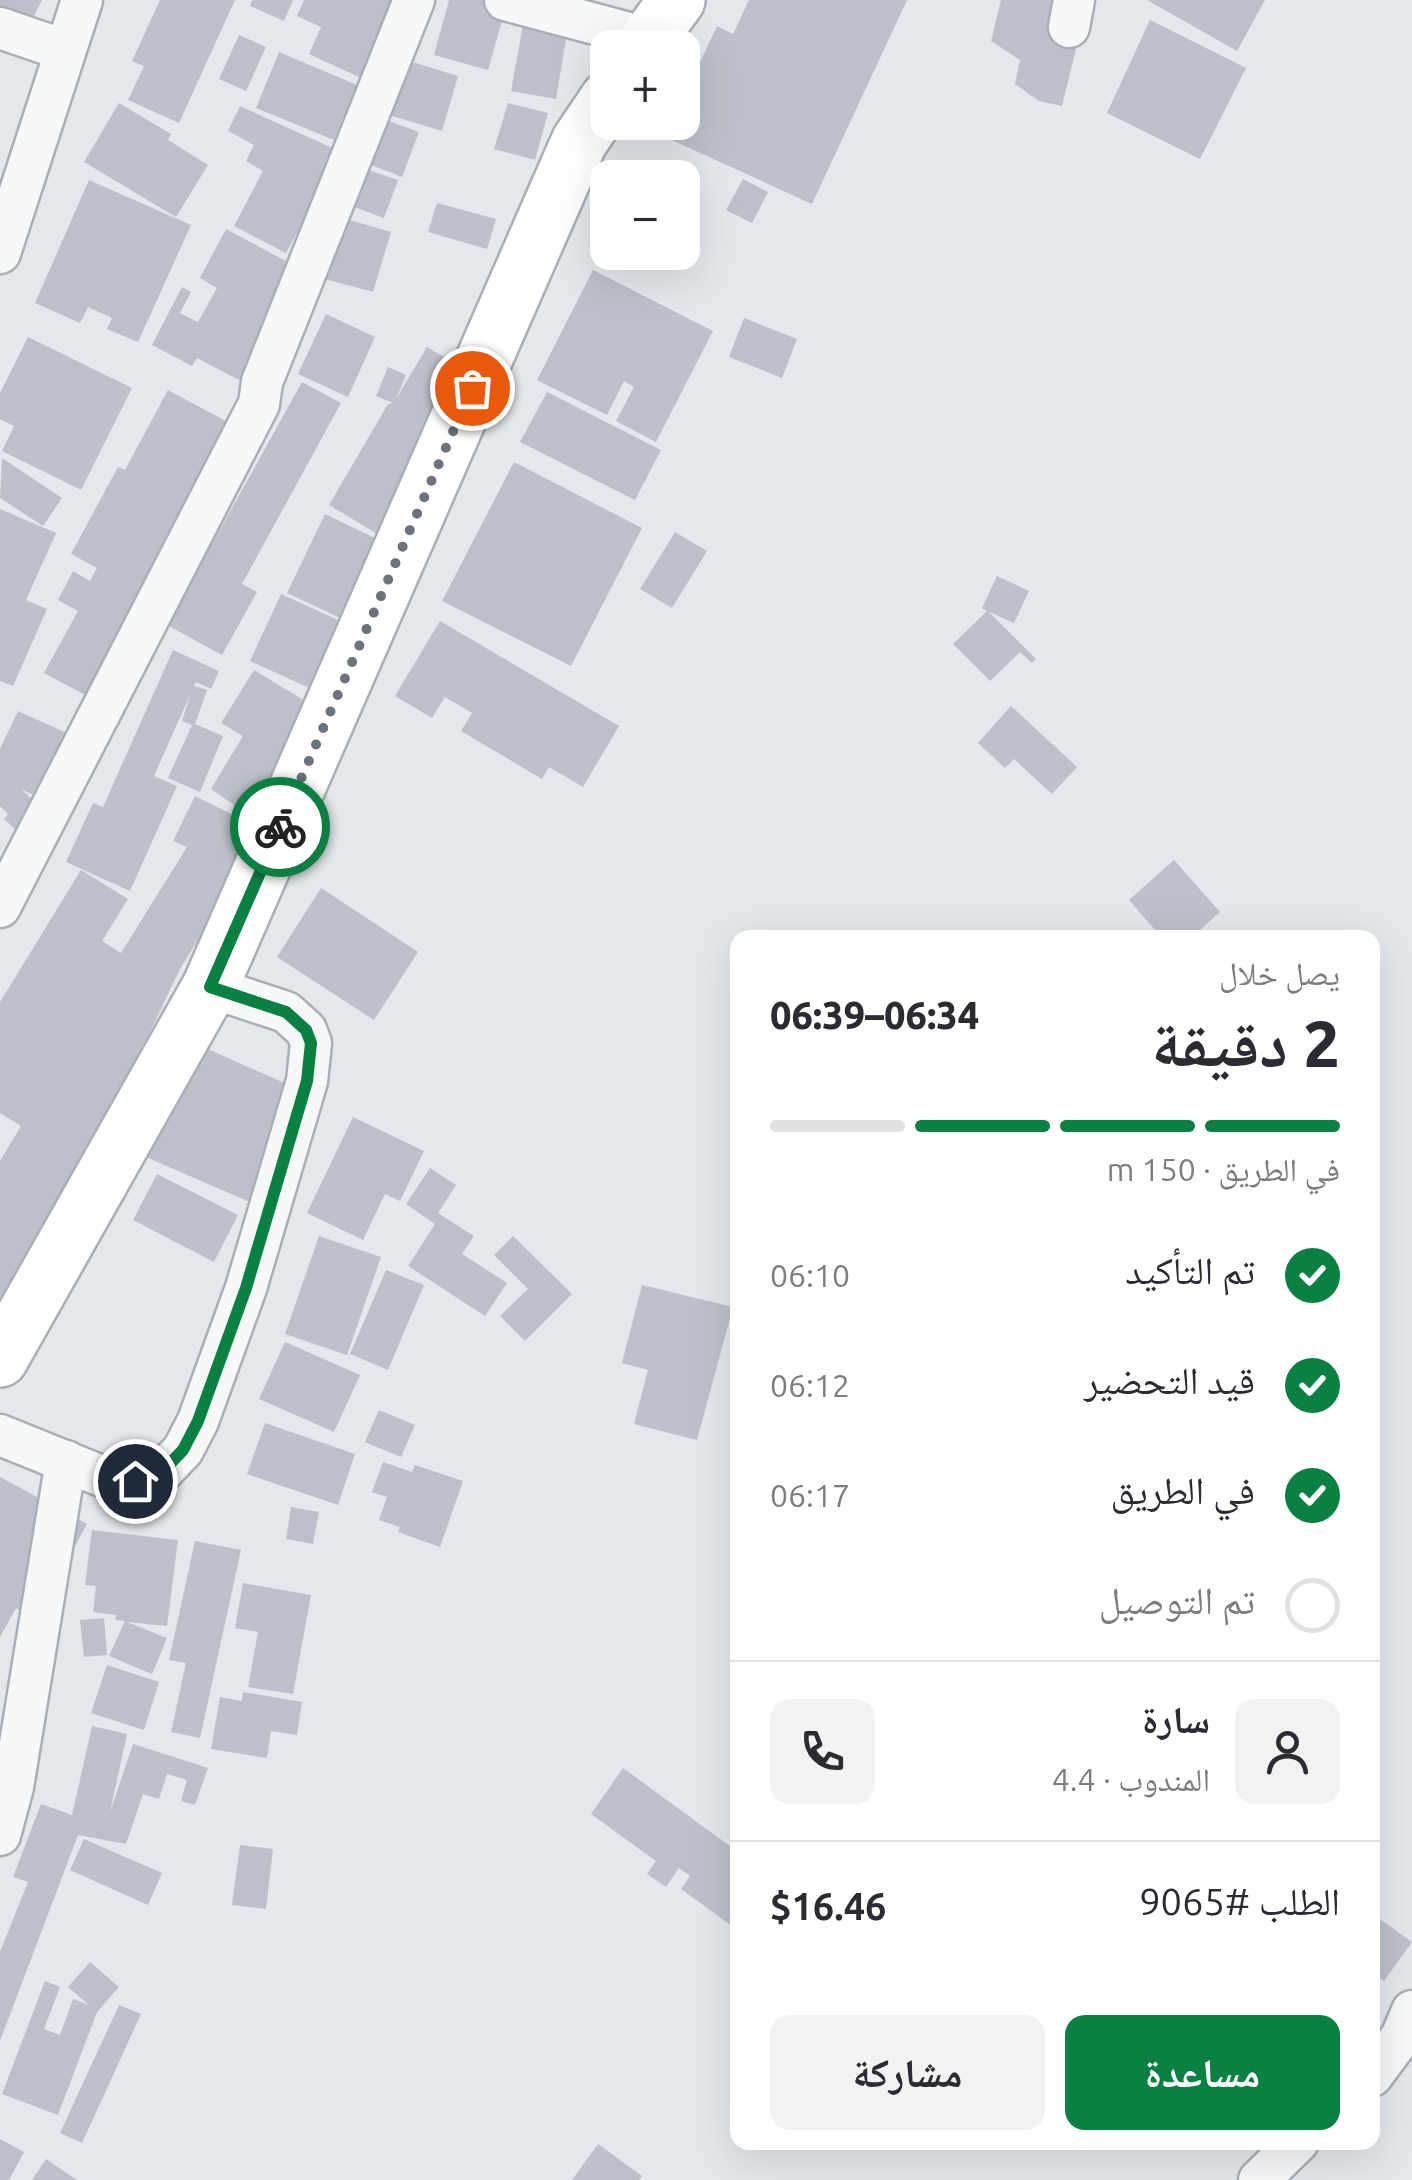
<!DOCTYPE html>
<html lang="ar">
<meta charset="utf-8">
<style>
:root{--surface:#fff;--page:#f2f2f3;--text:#2b2b33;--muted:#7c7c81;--line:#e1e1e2;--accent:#0b8043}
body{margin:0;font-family:Ubuntu,"Noto Naskh Arabic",sans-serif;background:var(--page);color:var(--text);direction:rtl;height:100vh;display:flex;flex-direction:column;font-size:38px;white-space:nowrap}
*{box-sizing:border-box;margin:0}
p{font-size:32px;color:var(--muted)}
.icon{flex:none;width:55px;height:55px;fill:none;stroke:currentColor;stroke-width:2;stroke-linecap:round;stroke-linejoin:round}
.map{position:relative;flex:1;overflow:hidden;direction:ltr}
.sheet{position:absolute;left:730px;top:930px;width:650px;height:1220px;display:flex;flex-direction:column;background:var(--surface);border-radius:20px;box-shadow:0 10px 40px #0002;direction:rtl}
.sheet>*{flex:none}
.controls{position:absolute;left:590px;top:30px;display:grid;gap:20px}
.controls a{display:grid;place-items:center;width:110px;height:110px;border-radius:20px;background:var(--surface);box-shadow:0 10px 40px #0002;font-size:50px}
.pin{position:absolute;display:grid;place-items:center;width:85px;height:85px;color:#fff;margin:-42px;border:5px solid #fff;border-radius:50%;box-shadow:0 2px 10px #0007}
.courier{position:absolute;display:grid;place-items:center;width:100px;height:100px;margin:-50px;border:8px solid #0b8043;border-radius:50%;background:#fff;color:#222;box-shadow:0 2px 12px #0007}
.summary em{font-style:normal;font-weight:800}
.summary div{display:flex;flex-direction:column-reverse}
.summary{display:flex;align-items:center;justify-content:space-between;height:170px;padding:0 40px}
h1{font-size:65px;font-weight:800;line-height:75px}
.bar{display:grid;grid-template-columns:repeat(4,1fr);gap:15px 10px;align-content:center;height:120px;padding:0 40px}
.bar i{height:12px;border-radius:8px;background:var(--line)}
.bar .selected{background:var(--accent)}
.bar p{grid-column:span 4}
.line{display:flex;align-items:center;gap:25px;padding:0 40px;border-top:2px solid var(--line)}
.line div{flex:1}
.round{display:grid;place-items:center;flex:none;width:105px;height:105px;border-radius:20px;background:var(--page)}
ol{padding:0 40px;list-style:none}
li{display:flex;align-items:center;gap:30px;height:110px}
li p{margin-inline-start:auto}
li .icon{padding:10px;border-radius:50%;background:var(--accent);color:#fff;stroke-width:4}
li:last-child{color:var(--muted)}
li i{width:55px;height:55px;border:5px solid var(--line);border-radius:50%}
.action{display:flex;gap:20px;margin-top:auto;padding:20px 40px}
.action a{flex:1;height:115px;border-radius:20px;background:var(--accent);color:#fff;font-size:40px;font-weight:800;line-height:115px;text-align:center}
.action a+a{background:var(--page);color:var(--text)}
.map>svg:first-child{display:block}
</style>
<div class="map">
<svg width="1412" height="2180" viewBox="0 0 1412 2180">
<rect width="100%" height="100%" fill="#e4e7ec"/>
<!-- building -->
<g fill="#bbc0ca">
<polygon points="0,0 42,0 29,26 0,11"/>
<polygon points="160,0 235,0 179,123 128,100 144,66 132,61"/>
<polygon points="252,0 293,0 284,21 250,6"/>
<polygon points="304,0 397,0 361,78 309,54 321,27 297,16"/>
<polygon points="449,0 492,0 507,4 488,70 434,55"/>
<polygon points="749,0 907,0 812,204 665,137 672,122 682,122 682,101 717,26 733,34"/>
<polygon points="1001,0 1088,0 1062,106 1039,101 1015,84 1020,60 991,41"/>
<polygon points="1147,0 1265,0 1237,51"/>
<polygon points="524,19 568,27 556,99 511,91"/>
<polygon points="1150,20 1246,68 1200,159 1107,113"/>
<polygon points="239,35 266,47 246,91 219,79"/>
<polygon points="279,52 357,85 334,140 256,108"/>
<polygon points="406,60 458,76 442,131 389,115"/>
<polygon points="119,103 171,134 168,140 208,165 176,217 84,162"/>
<polygon points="508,103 548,113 535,160 494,149"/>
<polygon points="240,106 341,152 286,253 234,226 263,171 246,161 254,145 228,131"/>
<polygon points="378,117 419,132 402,177 361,161"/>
<polygon points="360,167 398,180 384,218 346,204"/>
<polygon points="743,179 768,192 752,223 726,210"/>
<polygon points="89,180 191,225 138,342 107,329 112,318 88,307 80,323 35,303"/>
<polygon points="437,203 496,219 487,249 428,232"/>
<polygon points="343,218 391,232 373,292 325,279"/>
<polygon points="226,229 299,268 239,380 197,358 192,366 152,345 182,287 191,292 180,313 198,322 217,288 200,278"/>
<polygon points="593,270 713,331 656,442 616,421 634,387 624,381 607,415 537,380"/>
<polygon points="326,314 375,337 348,397 298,374"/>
<polygon points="744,318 797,339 782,378 729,357"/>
<polygon points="28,337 132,388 81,490 2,451 14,426 0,419 0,393"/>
<polygon points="427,347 484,381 389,541 329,505 388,404 393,403 376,396 388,367 406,375 396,399"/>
<polygon points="302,382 341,403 242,584 257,592 222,655 167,625"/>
<polygon points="168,390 237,427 91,698 44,673 78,611 58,600 73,571 90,581 97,568 71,554 118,467 125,470"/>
<polygon points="547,392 661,450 635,500 520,442"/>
<polygon points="2,458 62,498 43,526 0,498"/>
<polygon points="514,462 642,528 571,666 442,601"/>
<polygon points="0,509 56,533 26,600 47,609 13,686 0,681"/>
<polygon points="325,514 408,554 370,632 287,593"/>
<polygon points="675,532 707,551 672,608 640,589"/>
<polygon points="997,576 1029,591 1014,623 989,612 1036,659 1032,663 1020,652 990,681 953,644 987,611 982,608"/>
<polygon points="281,594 362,631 331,698 250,661"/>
<polygon points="440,621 619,726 583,787 549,767 542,779 461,731 472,713 445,697 432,718 395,696"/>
<polygon points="173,650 219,671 211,689 196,682 194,686 207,690 195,724 223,736 200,792 168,778 192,725 182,721 190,695 154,776 177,786 130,891 66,862 93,803 103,807"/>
<polygon points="254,670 335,719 269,829 211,789 243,736 221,723"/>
<polygon points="1011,706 1077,767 1052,794 1014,759 1005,768 978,743"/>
<polygon points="18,711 95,746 65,810 21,789 58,823 36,848 4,819 8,814 0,806 0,749"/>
<polygon points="195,796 256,826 216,931 207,925 180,969 150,1032 0,1306 0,1161 21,1126 0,1113 0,1002 81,870 128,899 102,941 121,953 187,847 173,841"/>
<polygon points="1174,860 1220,912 1191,938 1182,931 1174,938 1162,938 1129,900"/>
<polygon points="321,888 418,952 374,1020 277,957"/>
<polygon points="201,1046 289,1085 259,1206 146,1157"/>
<polygon points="353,1117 424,1151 400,1201 385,1194 363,1240 307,1213"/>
<polygon points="430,1168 456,1185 438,1213 474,1236 462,1254 507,1283 485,1316 408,1266 435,1224 406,1204"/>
<polygon points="157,1174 238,1215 214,1262 133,1220"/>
<polygon points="319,1236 381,1257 347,1355 285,1334"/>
<polygon points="513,1236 572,1294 525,1341 500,1316 528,1289 494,1255"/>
<polygon points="386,1270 424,1285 388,1370 350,1354"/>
<polygon points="642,1285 733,1307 697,1440 634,1424 648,1370 622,1363"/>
<polygon points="285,1342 360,1375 334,1432 259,1399"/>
<polygon points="379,1410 415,1425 401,1457 365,1442"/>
<polygon points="265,1423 355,1454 338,1505 247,1474"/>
<polygon points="383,1462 412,1472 415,1465 463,1481 440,1547 398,1532 400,1527 379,1520 387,1497 372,1492"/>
<polygon points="0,1477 87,1524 35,1618 16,1608 0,1637"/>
<polygon points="291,1507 319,1512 313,1544 286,1539"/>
<polygon points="92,1530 178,1540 167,1626 127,1622 167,1638 152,1674 109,1656 125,1621 115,1620 116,1615 93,1612 96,1586 85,1585"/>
<polygon points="195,1541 241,1550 200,1738 171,1732 186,1663 169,1660"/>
<polygon points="243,1583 311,1595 293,1694 248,1687 258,1632 235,1628"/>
<polygon points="104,1618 107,1655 84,1657 80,1620"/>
<polygon points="107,1665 159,1682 144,1730 91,1713"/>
<polygon points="243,1692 302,1702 297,1735 271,1731 267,1758 211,1749 220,1697 242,1701"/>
<polygon points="92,1726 127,1734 110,1812 133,1744 208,1768 195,1805 181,1801 187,1780 167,1774 159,1799 143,1794 126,1844 78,1835 0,2041 0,1952 28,1882 13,1877 41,1804 72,1815"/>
<polygon points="623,1768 738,1852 738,1919 732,1926 681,1889 690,1876 679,1868 666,1887 647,1874 656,1861 591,1814"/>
<polygon points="84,1839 162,1873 148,1905 70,1870"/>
<polygon points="240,1845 273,1849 266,1909 232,1905"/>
<polygon points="1374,1915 1412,1942 1384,1981 1372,1973"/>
<polygon points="90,1962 119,1987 97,2012 58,2115 2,2094 45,1981 60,1987 44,2029 60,2035 73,1999 89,2005 68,1987"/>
<polygon points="119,2005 141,2014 82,2143 60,2133"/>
<polygon points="0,2139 24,2152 9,2180 0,2180"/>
<polygon points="598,2144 642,2176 639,2180 572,2180"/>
<polygon points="46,2159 77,2180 32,2180"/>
</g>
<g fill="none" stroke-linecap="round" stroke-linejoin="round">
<!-- street casing -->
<g stroke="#a9aeb7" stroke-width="45">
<g id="street">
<polyline points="505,0 625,32 638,48"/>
<polyline points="1069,27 1074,0"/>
<polyline points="0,28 64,50"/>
<polyline points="0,253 82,0"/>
<polyline points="0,907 259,404 262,382 414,0"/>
<polyline points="0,1435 104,1477 135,1481 162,1472 183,1450 198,1421 246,1288 307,1081 311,1043 306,1030 286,1012 210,987"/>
<polyline points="0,1835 13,1787 66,1461"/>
<polyline points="1372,2076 1401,2037 1412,2011"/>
<polyline points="1259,2180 1298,2142"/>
</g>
</g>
<!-- secondary casing -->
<g stroke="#a9aeb7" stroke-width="60">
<g id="secondary">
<polyline points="642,48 677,0"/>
<polyline points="0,1359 210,987 579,142 608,99"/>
</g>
</g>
<!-- street -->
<use href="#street" stroke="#f7f8fa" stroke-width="40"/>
<!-- secondary -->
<use href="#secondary" stroke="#fff" stroke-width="55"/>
</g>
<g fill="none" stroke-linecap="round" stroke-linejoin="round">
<!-- done -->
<polyline stroke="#6c737f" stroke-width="10" stroke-dasharray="0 18" points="280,827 472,388"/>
<!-- route -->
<polyline stroke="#0b8043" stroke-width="12" points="135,1481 162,1472 183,1450 198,1421 246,1288 307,1081 311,1043 306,1030 286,1012 210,987 280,827"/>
</g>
</svg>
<div class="controls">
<a>+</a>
<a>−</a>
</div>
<div class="pin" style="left:472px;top:388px;background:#ea580c"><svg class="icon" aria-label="bag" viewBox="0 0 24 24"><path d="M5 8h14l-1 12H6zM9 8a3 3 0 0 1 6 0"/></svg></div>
<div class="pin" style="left:135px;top:1481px;background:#1f2937"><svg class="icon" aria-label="home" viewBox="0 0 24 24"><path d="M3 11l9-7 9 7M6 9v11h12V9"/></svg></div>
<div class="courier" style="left:280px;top:827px"><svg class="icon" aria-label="bike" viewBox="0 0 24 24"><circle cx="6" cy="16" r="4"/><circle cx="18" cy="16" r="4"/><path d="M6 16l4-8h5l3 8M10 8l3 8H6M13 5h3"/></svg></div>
<section class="sheet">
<div class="summary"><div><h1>2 دقيقة</h1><p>يصل خلال</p></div><em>06:34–06:39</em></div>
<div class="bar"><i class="selected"></i><i class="selected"></i><i class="selected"></i><i></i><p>في الطريق · 150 m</p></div>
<ol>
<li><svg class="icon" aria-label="check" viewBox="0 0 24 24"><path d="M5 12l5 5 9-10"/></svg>تم التأكيد<p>06:10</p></li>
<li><svg class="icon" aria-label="check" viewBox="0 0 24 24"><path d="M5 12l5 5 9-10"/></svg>قيد التحضير<p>06:12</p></li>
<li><svg class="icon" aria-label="check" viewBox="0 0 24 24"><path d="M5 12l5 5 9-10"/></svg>في الطريق<p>06:17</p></li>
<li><i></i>تم التوصيل</li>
</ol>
<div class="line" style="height:180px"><a class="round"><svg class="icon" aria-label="person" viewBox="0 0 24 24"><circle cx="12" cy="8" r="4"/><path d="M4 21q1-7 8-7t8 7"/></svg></a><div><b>سارة</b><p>المندوب · 4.4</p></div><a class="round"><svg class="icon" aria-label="phone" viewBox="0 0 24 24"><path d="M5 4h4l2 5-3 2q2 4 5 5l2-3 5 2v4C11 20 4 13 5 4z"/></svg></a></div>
<div class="line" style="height:130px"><div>الطلب #9065</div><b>$16.46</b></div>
<div class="action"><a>مساعدة</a><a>مشاركة</a></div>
</section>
</div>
